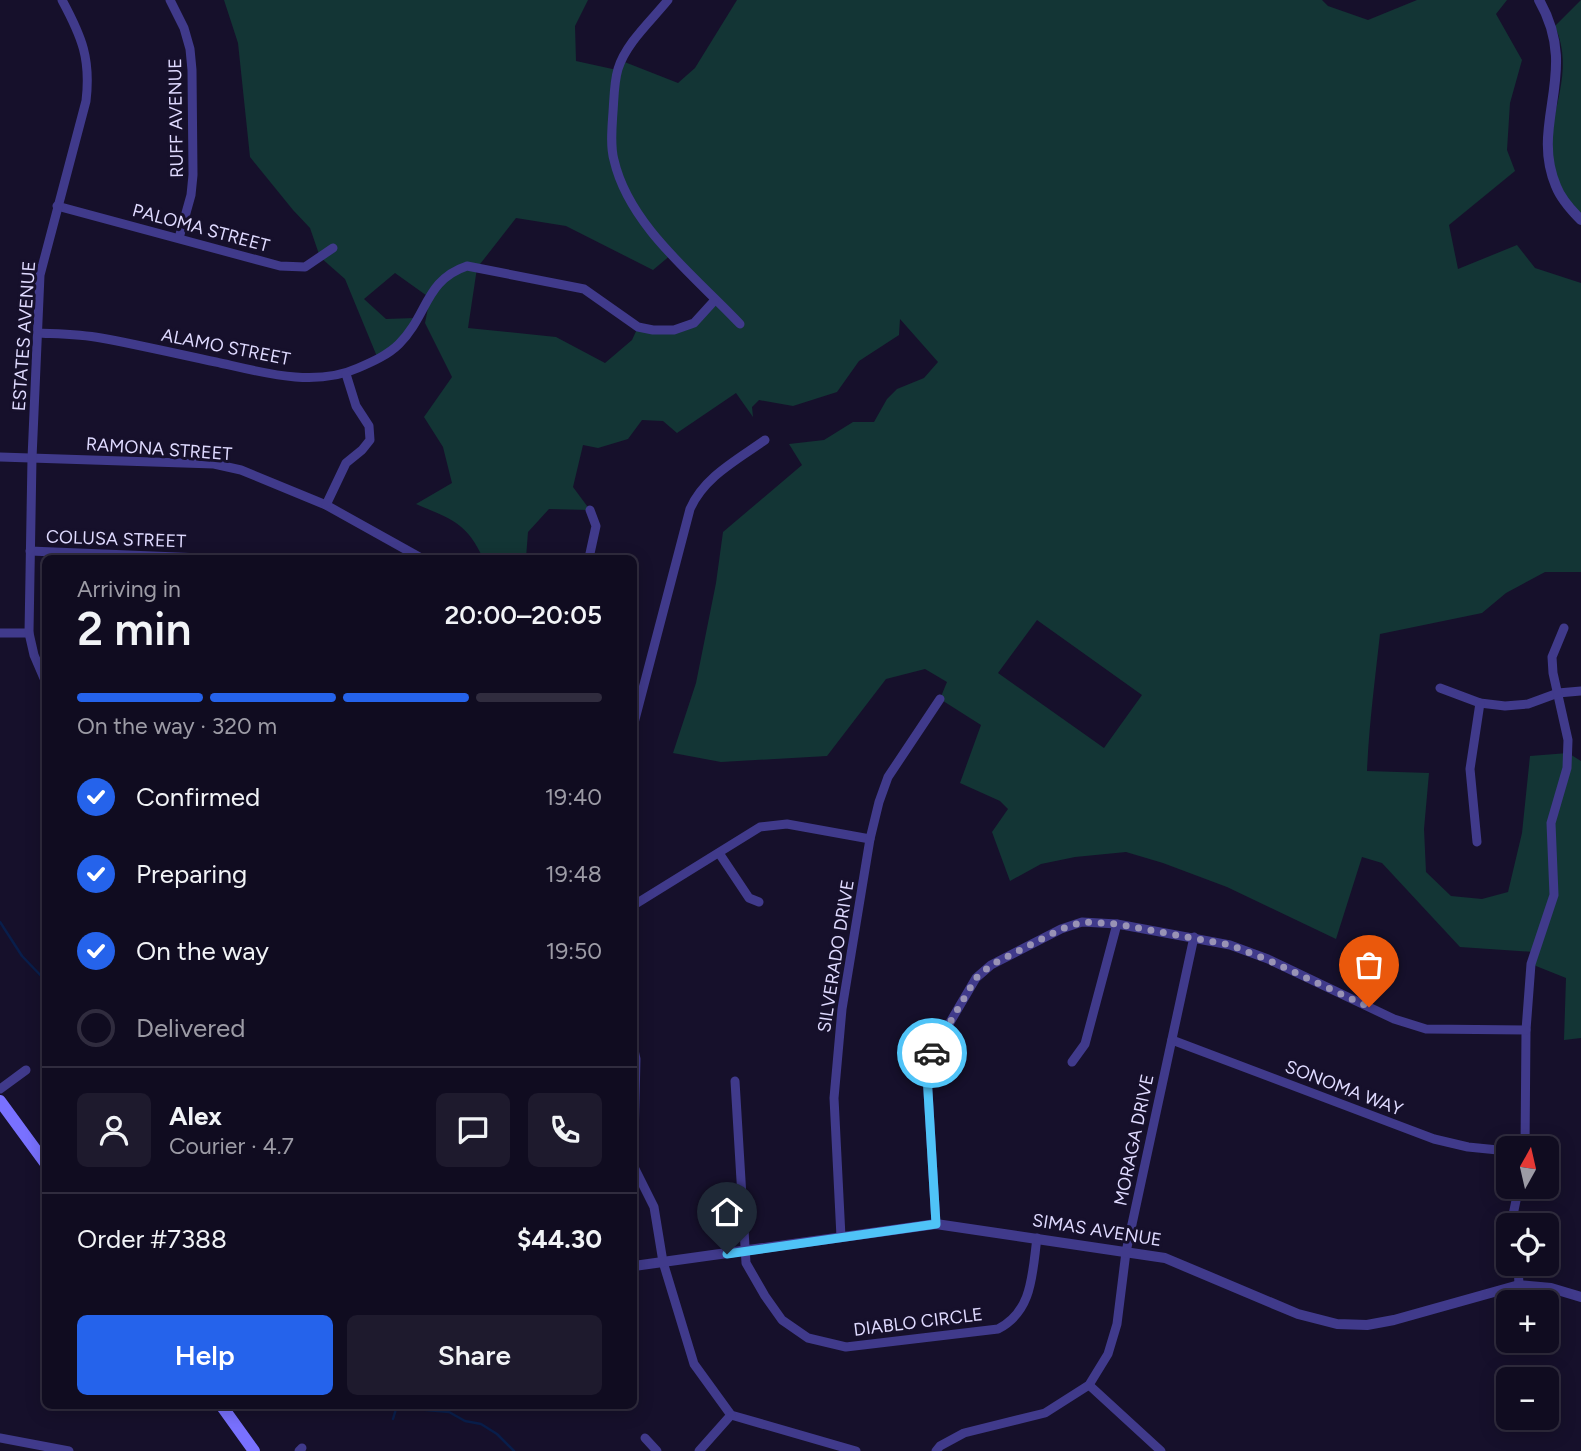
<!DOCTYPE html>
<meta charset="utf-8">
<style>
:root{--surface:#100c20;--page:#1e1a2d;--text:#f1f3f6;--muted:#9c9ba5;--line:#302c3e;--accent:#2563eb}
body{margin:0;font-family:Figtree,sans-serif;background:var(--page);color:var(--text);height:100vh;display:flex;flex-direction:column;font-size:26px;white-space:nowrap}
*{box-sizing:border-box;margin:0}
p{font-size:23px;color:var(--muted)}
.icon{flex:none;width:38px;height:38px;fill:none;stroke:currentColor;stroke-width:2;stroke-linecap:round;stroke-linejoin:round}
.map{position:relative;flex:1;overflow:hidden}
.panel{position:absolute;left:42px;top:555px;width:595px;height:854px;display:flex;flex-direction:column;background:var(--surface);border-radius:10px;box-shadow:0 4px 18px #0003,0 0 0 2px var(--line)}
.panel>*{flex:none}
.needle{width:46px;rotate:8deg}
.fabs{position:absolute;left:1496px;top:1136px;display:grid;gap:14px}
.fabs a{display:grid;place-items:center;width:63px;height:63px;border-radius:10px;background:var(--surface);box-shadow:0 4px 18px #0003,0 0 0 2px var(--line);font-size:35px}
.pin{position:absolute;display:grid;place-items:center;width:60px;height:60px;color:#fff;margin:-72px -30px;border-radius:50% 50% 50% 0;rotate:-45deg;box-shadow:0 0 7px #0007}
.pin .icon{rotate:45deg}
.courier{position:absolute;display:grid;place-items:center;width:70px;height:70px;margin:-35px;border:5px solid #4fc3f7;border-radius:50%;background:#fff;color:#222;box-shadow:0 2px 9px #0007}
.overview em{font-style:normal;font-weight:600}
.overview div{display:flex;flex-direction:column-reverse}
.overview{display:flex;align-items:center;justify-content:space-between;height:119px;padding:0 35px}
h1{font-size:46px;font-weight:600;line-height:52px}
.bar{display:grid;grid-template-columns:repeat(4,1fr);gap:10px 7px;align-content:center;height:84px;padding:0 35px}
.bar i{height:9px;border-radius:5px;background:var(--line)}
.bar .on{background:var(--accent)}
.bar p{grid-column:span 4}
.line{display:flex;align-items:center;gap:18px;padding:0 35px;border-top:2px solid var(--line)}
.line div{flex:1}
.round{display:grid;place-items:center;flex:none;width:74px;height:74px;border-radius:10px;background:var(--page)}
ol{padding:0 35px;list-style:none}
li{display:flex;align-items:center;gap:21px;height:77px}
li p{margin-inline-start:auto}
li .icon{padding:7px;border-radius:50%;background:var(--accent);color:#fff;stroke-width:4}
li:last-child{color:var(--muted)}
li i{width:38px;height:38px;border:4px solid var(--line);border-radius:50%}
.button{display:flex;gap:14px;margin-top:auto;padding:14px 35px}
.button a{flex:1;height:80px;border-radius:10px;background:var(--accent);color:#fff;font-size:28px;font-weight:600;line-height:80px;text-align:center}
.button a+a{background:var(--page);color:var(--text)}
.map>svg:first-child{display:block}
</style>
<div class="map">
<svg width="1581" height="1451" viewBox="0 0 1581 1451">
<rect width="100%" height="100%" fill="#16102b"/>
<!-- green -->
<g fill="#133535" fill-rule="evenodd">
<path d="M 224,0 L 588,0 L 575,26 L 576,61 L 617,70 L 622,61 L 678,83 L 695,68 L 737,0 L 1322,0 L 1328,6 L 1368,20 L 1417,0 L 1507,0 L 1496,14 L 1522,60 L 1510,103 L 1507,150 L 1515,171 L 1449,225 L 1458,269 L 1517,245 L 1535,268 L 1581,283 L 1581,572 L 1545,572 L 1506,593 L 1482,613 L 1380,634 C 1375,680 1369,725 1367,771 L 1429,773 L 1424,829 L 1426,872 L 1451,896 L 1482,899 L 1508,892 L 1522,833 L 1530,756 L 1568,753 L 1581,761 L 1581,1038 L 1564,1040 L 1566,978 L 1531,964 L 1535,952 L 1460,947 L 1382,863 L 1362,857 L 1336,939 L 1227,887 L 1163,863 L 1126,852 L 1075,857 L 1041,864 L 1010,881 L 992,832 L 1008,809 L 1000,801 L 960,783 L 981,725 L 940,699 L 947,682 L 925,669 L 886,679 L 827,756 L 721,762 L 673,753 L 696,683 L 716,583 L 723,532 L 802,465 L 789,444 L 824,440 L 853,422 L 874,422 L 887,399 L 897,389 L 924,378 L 938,362 L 900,319 L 899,335 L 859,361 L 837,392 L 793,406 L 759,400 L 752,407 L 753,417 L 736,393 L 677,433 L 663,421 L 642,420 L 628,439 L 598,448 L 583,445 L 573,487 L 590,510 L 549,509 L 528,532 L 526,558 L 483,558 C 466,522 451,519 416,504 L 452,483 L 443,447 L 424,417 L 452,377 L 425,323 L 430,298 L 395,273 L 364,299 L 386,319 L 415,318 L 399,344 L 378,359 L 345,279 L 320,257 L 310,228 L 293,210 L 250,157 L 238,43 ZM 516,218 L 566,226 L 653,270 L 672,254 L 714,301 L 694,323 L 653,330 L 638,327 L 632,340 L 605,363 L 556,337 L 468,328 L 477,268 ZM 1037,620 L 1142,695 L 1104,748 L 998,673 Z"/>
<path d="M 1581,0 L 1581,220 C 1570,208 1565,199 1559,184 C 1556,176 1551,167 1550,159 C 1548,112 1576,74 1555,26 Z"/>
</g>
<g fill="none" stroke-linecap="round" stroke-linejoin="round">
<!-- stream -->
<g stroke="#091e4b" stroke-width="2.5">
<polyline points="0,922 22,956 46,981"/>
<polyline points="371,1405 449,1412 465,1421 481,1424 497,1434 514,1451"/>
<polyline points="393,1419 396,1409"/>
</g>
<!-- minor -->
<g stroke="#403a8b" stroke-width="9">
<polyline points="170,0 184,28 190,49 192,70 193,175 191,195 179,238"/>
<path d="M 668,0 C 651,21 626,43 618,69 C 614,82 614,99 613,112 C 612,127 610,146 614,160 C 629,226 696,277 740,324"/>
<polyline points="57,206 280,266 305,267 333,248"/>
<path d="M 37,333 C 58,334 80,334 101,338 C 139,345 178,354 216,362 C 261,372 314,388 358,368 C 372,362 388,355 399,344 C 428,315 425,280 467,266 L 584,289 L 638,327 L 653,330 L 674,330 L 694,323 L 714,301"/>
<polyline points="0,457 214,464 241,470 326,505 421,558"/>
<polyline points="326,505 346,463 362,450 370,440 369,426 356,406 346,374"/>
<polyline points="30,551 202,558"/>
<polyline points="589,558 596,526 590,510"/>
<polyline points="0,633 29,633"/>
<path d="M 46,683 L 34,655 L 29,633 L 32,458 L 40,275 L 86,101 C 91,59 82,37 62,0"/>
<polyline points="1440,688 1480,703 1505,706 1528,704 1558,693 1581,691"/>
<path d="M 634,723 L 690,509 C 704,477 737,460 765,440"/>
<polyline points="1477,842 1470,769 1480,703"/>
<polyline points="719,853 749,898 759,902"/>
<polyline points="634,905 760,827 787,824 870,839"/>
<polyline points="1172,1040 1434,1139 1468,1147 1508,1151"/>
<polyline points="634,1050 636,1059 634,1141"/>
<polyline points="1072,1062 1085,1044 1117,924"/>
<path d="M 735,1081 L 746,1263 L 765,1296 L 782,1320 L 808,1338 L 846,1347 L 998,1329 C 1033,1311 1032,1274 1037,1238"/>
<polyline points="0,1089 26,1070"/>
<polyline points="1525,1148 1526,1030 1531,964 1554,895 1551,823 1567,768 1568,740 1553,673 1552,657 1564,628"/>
<polyline points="634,1167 654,1207 663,1262 694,1364 731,1415 856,1451"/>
<polyline points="936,1224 927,1075 932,1053 976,978 991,965 1061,929 1082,922 1117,924 1230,945 1268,959 1394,1019 1426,1029 1526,1030"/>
<polyline points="1514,1225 1513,1215 1519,1186"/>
<polyline points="841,1237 834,1098 842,1009 870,839 879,802 888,777 940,699"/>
<polyline points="1518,1264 1519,1285"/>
<polyline points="1089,1385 1161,1451"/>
<polyline points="0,1438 69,1451"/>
<polyline points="645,1438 657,1451"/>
<polyline points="299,1451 302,1448"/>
<polyline points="699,1451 731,1415"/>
<polyline points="936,1451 940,1446 964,1433 1045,1413 1089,1385 1108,1354 1117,1324 1126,1252 1194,937"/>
</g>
<!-- tertiary -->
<g stroke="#403a8b" stroke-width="10">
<path d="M 1539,0 C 1581,73 1529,122 1556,186 C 1561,199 1571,210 1581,220"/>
<polyline points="634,1266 936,1224 1165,1258 1298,1314 1337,1324 1367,1325 1394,1320 1519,1285 1551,1288 1581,1297"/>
</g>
<!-- secondary -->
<g stroke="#7971ff" stroke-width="12">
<polyline points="0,1101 46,1164"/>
<polyline points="221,1405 254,1451"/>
</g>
</g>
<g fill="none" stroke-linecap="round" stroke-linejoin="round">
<!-- done -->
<polyline stroke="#9993b5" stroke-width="7" stroke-dasharray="0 12.6" points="932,1053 976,978 991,965 1061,929 1082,922 1117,924 1230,945 1268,960 1369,1007"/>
<!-- route -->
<polyline stroke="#4fc3f7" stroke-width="9" points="727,1254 936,1224 927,1075 932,1053"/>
</g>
<g text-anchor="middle" stroke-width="6" stroke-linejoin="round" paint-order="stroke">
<!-- street labels -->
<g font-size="18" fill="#dfdaff" stroke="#16102b">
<text transform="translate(176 118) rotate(-91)" y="6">RUFF AVENUE</text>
<text transform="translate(201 228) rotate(15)" y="6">PALOMA STREET</text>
<text transform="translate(24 336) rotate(-86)" y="6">ESTATES AVENUE</text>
<text transform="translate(226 347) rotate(11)" y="6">ALAMO STREET</text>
<text transform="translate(159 449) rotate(4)" y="6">RAMONA STREET</text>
<text transform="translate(116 539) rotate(2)" y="6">COLUSA STREET</text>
<text transform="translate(836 956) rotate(-81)" y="6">SILVERADO DRIVE</text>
<text transform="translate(1344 1088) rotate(21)" y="6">SONOMA WAY</text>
<text transform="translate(1134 1140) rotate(-78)" y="6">MORAGA DRIVE</text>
<text transform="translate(1097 1230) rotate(9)" y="6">SIMAS AVENUE</text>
<text transform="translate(918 1322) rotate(-7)" y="6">DIABLO CIRCLE</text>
</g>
</g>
</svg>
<div class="fabs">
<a><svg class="needle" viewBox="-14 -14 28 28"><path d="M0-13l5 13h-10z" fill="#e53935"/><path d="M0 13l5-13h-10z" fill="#9c9ba5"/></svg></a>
<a><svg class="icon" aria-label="locate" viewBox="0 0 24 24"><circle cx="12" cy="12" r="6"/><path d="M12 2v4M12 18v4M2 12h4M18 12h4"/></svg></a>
<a>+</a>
<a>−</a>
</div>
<div class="pin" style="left:1369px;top:1007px;background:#ea580c"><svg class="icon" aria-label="bag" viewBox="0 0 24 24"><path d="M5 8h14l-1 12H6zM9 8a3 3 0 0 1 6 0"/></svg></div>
<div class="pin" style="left:727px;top:1254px;background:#1f2937"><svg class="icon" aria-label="home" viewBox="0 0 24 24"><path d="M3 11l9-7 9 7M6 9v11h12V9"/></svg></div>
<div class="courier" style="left:932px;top:1053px"><svg class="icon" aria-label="car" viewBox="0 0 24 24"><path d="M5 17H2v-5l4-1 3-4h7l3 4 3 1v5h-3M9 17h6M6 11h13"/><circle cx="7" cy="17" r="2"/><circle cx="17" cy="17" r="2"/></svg></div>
<section class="panel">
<div class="overview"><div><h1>2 min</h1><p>Arriving in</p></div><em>20:00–20:05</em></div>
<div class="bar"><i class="on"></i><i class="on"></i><i class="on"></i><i></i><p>On the way · 320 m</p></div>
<ol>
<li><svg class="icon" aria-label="check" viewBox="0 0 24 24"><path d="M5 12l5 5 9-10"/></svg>Confirmed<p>19:40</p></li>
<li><svg class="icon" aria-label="check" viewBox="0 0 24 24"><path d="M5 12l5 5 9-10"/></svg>Preparing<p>19:48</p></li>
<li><svg class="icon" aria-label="check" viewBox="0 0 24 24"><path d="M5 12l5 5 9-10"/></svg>On the way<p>19:50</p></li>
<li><i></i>Delivered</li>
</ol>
<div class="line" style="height:126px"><a class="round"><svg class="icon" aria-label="person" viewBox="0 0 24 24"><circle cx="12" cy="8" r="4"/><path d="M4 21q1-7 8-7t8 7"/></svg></a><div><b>Alex</b><p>Courier · 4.7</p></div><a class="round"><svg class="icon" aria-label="chat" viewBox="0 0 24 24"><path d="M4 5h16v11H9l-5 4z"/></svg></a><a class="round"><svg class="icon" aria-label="phone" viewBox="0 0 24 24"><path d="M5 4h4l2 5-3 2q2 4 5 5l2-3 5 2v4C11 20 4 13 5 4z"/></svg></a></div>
<div class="line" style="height:91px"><div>Order #7388</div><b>$44.30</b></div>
<div class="button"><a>Help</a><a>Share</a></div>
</section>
</div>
